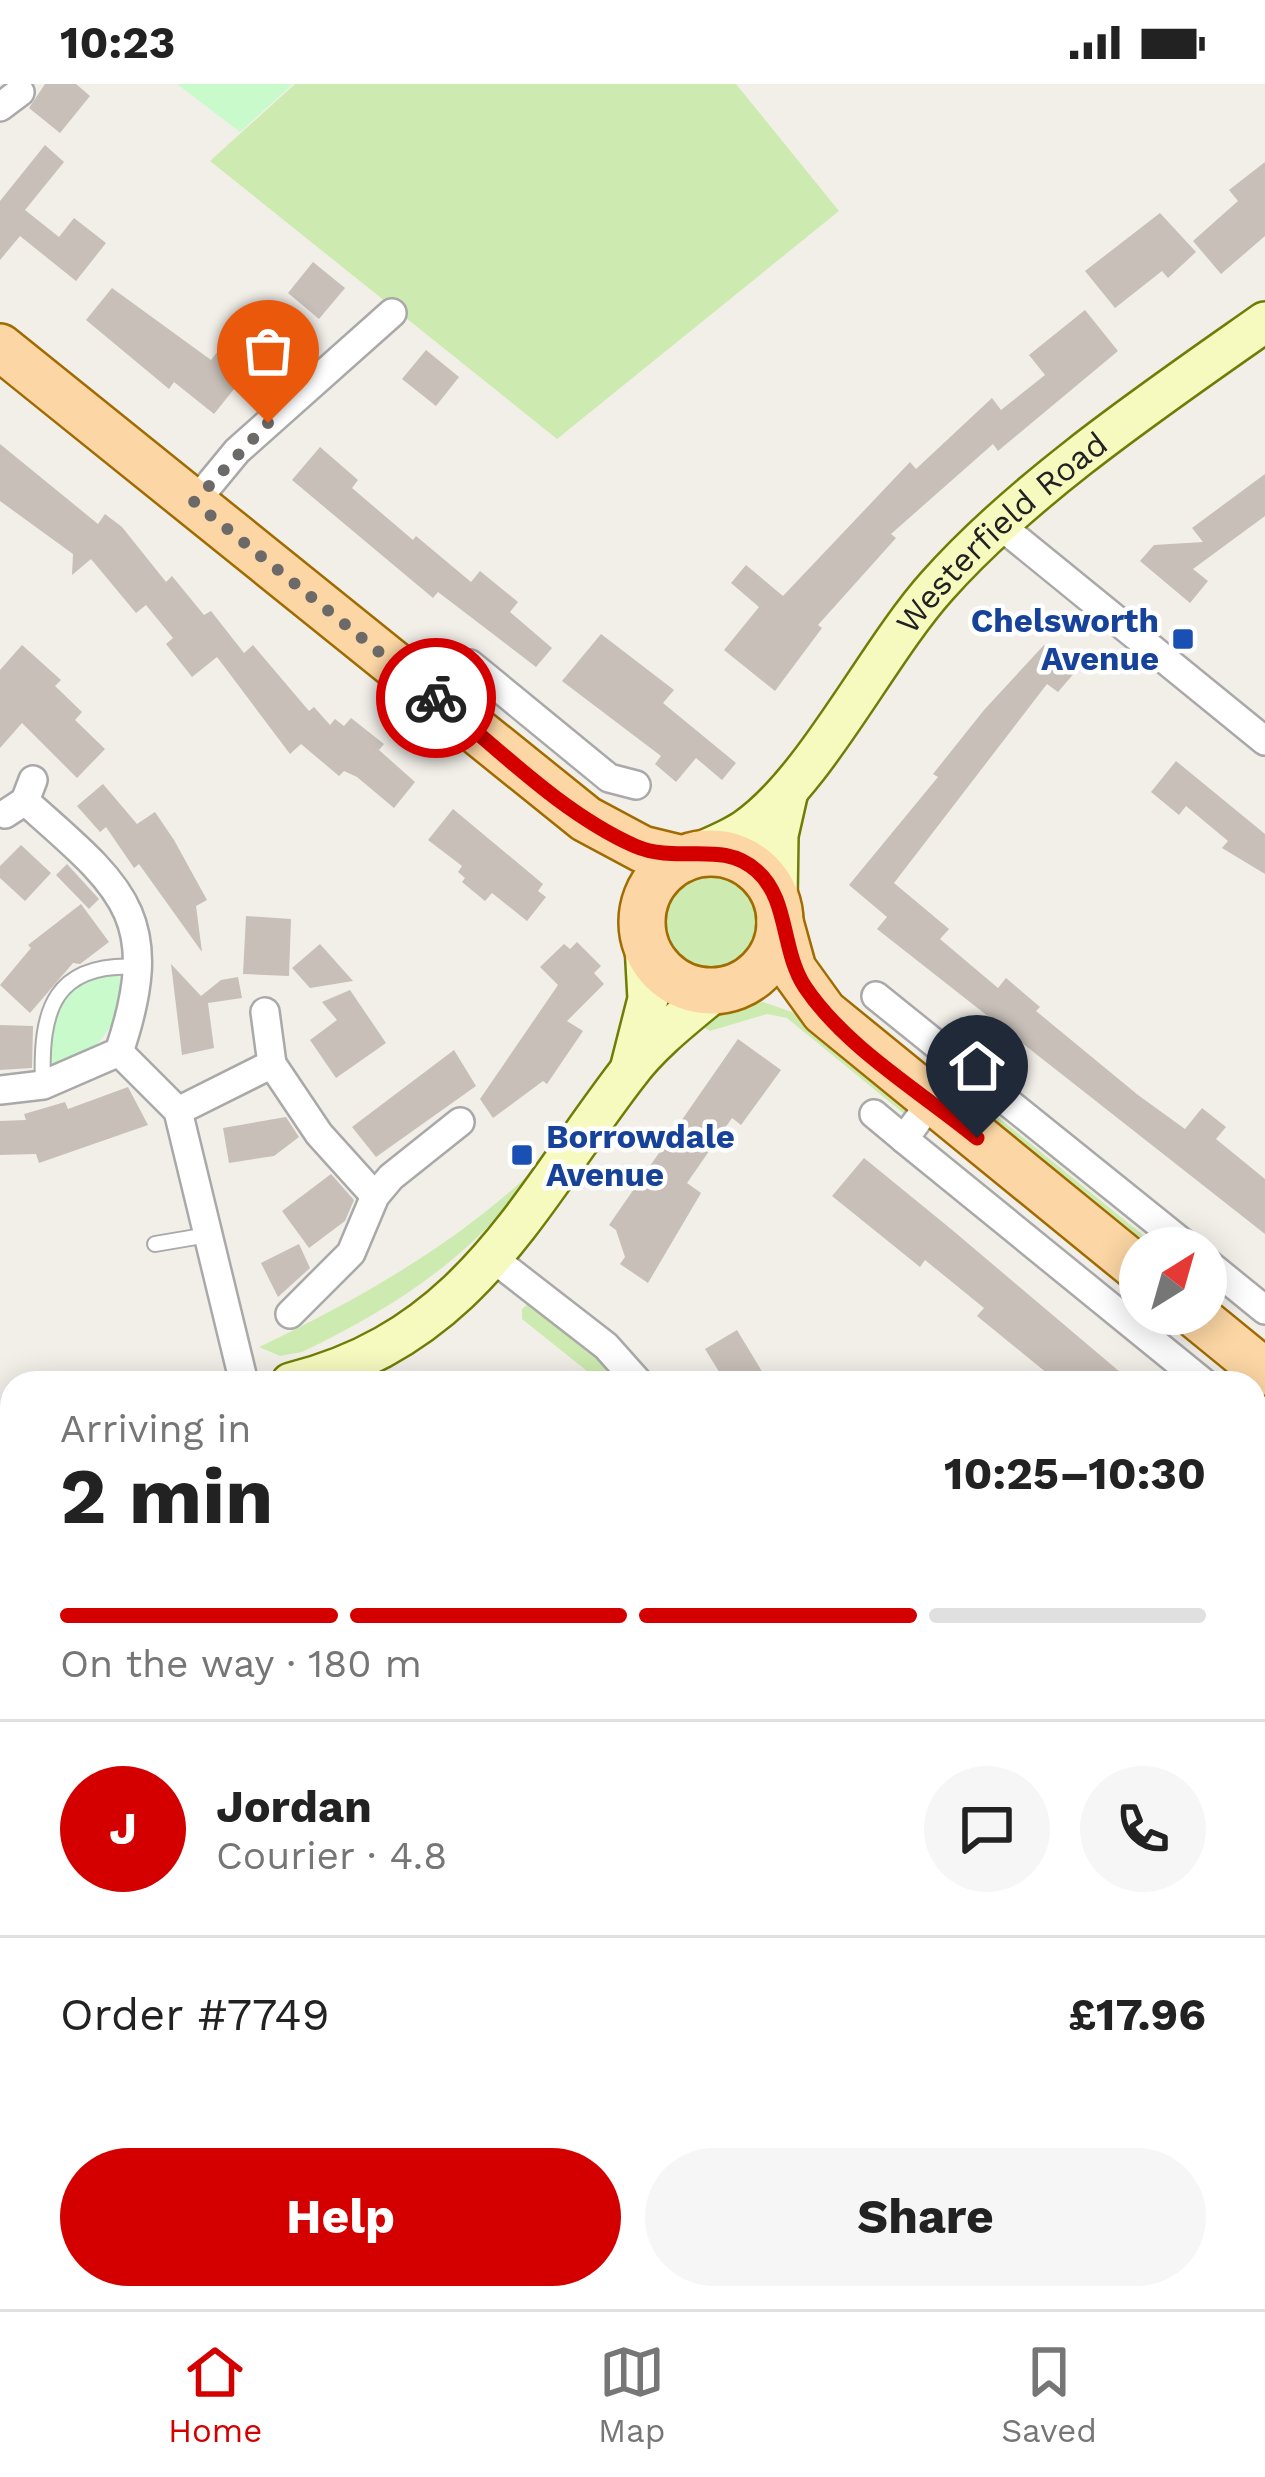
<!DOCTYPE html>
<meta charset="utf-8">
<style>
:root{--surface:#fff;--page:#f6f6f6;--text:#222;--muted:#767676;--line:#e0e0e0;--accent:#d40000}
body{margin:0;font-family:"Work Sans",sans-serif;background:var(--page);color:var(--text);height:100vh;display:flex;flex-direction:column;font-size:45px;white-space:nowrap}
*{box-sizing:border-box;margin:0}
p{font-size:39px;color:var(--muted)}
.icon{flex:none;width:66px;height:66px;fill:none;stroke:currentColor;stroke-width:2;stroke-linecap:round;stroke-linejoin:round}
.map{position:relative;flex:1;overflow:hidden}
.drawer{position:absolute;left:0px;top:1287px;width:1266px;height:939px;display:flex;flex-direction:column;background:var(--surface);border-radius:36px 36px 0 0;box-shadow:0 6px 30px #0003}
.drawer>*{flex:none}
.needle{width:78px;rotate:37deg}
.controls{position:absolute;left:1119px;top:1143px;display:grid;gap:24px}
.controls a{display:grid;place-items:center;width:108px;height:108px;border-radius:50%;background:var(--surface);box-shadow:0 6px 30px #0003;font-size:60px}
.pin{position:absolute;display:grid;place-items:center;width:102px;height:102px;color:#fff;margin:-123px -51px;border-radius:50% 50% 50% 0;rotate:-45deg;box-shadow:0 0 12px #0007}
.pin .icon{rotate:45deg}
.courier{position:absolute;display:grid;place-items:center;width:120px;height:120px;margin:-60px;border:9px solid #d40000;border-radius:50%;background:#fff;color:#222;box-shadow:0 3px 15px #0007}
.head em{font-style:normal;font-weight:700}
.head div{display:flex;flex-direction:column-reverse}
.head{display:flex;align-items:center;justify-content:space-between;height:204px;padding:0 60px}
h1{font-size:78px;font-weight:700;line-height:90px}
.bar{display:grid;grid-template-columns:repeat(4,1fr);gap:18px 12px;align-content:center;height:144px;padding:0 60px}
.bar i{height:15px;border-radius:9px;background:var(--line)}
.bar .active{background:var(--accent)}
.bar p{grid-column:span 4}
.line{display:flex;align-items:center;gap:30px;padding:0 60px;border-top:3px solid var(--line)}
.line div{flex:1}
.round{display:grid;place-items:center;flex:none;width:126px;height:126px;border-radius:63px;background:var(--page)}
.primary-button{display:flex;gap:24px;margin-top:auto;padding:24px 60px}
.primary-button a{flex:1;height:138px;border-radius:72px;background:var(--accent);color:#fff;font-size:48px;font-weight:700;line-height:138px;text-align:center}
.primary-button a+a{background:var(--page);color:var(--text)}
.status{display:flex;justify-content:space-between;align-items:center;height:84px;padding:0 60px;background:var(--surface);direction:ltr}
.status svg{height:33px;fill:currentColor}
.menu{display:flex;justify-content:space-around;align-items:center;height:168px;border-top:3px solid var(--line);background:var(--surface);font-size:33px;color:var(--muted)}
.menu a{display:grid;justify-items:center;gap:6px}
.menu .active{color:var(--accent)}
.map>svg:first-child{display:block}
</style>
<div class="status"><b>10:23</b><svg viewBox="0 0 49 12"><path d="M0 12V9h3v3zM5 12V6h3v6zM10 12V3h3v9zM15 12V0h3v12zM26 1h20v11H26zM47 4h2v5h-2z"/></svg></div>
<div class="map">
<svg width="1265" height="2225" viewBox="0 0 1265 2225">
<rect width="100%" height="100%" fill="#f2efe9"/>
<!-- grass -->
<g fill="#cdebb0">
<polygon points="295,0 736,0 839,127 557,355 210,77"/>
<circle cx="709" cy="836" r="48"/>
<polygon points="763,918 792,928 914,1026 908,1033 787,934 767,930 710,947 698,940 731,921"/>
<polygon points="978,1017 1159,1164 1145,1164 972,1024"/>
<path d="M 536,1084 C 476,1171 396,1223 302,1268 L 280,1272 L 259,1263 C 358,1216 456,1160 536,1084 Z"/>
<polygon points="530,1218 604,1278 612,1288 602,1299 522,1235 522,1225"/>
</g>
<!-- park -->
<g fill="#c8facc">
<polygon points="177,0 293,0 240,48"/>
<path d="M 98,889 L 115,889 L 127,902 C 112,948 99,972 49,980 C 53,926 52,919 98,889 Z"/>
</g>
<!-- building -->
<g fill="#c7bfb8">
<polygon points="45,0 76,0 90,12 60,49 29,24"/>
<polygon points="45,61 64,78 25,126 59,153 74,134 106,159 76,197 20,152 0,176 0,117"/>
<polygon points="1265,78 1265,152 1221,190 1193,157 1238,117 1229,106"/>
<polygon points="1160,129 1196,168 1168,194 1162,187 1115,224 1085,187"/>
<polygon points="313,178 345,204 319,235 288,209"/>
<polygon points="112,204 211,276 218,267 246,290 214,330 174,298 169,305 86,236"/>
<polygon points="1085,226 1118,267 998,367 993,360 891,450 896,454 818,541 822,544 775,607 724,566 759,523 731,499 746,481 783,512 910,378 916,385 992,314 1001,326 1045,291 1029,271"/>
<polygon points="426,266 459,293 436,322 402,295"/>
<polygon points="0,360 98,440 105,430 122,443 166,498 172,492 204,531 211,527 244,569 253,561 309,627 314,623 330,641 335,635 344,642 351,634 384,660 379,666 415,698 394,724 357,693 344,687 339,692 301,660 290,670 217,573 192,593 166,560 173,554 146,521 136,529 91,475 72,491 73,470 0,417"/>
<polygon points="320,363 358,396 352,404 413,456 416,452 471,498 480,487 518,518 510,528 552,564 536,583 438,508 433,514 292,396"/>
<polygon points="1265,390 1265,432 1193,485 1208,497 1190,519 1140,477 1154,461 1203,458 1192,444"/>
<polygon points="601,550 674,606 663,619 736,679 722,696 696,674 676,698 655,680 661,672 562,597"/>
<polygon points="22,561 61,596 55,602 82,628 75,636 105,665 77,694 22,639 0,664 0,586"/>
<polygon points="1044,561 1076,587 1058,608 1047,600 894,799 949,845 940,855 998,904 1006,894 1040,923 1036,927 1138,1011 1185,1045 1202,1024 1226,1043 1216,1055 1265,1095 1265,1150 877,845 887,833 849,801 938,693 933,690 984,626"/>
<polygon points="1176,677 1265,750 1265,790 1222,764 1228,757 1186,722 1179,731 1151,708"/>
<polygon points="103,700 137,740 155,728 174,756 207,816 196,822 202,868 139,780 134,784 106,743 100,748 77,722"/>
<polygon points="453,725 543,800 538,807 546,813 527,837 492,809 485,817 462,798 465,794 458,788 462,782 428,756"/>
<polygon points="21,761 51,789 25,817 0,794 0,782"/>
<polygon points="67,780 99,815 89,825 56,791"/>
<polygon points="81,820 109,858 80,880 73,879 30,929 0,901 31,864 28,861"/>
<polygon points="246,832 291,835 289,892 243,890"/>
<polygon points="577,858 601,882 594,889 604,900 567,937 583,947 547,1000 543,997 493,1034 480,1015 558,901 540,883 564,860 570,865"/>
<polygon points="320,860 353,897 310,904 292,884"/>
<polygon points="171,880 201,912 221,896 238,893 242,914 208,919 214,964 182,971"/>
<polygon points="350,906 386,959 336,994 310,956 337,936 322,918"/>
<polygon points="0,941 33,942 32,984 0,986"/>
<polygon points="738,955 781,986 741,1041 732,1034 687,1099 701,1109 648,1199 620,1180 625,1173 616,1146 609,1141"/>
<polygon points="454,966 476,1002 376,1073 352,1043"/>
<polygon points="128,1003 148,1041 39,1079 36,1070 0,1071 0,1037 26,1036 24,1030 65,1018 68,1025"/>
<polygon points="286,1033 299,1053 274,1072 229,1079 223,1044"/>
<polygon points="864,1074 951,1145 1133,1299 1059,1299 977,1232 984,1224 925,1176 920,1183 832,1112"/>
<polygon points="331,1090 354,1116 345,1137 309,1164 282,1127"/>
<polygon points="299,1160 310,1184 278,1213 261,1179"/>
<polygon points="737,1246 769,1299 726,1299 705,1265"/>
</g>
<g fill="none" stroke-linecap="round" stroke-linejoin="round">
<!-- lane casing -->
<g stroke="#a9a9a9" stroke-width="18">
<g id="lane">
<path d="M 43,1001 C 40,926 53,877 141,883"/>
<polyline points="155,1160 208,1151"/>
</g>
</g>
<!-- street casing -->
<g stroke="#a9a9a9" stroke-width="32">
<g id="street">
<polyline points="0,23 20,8"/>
<polyline points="195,418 237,367 392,229"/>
<polyline points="1001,442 1265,657"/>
<polyline points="470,580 609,694 636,701"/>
<polyline points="5,730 25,717 33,696"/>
<polyline points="876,912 1189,1164"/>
<polyline points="265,928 272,980"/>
<polyline points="119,968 178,1027 244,1299"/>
<path d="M 0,1006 L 43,1001 L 119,968 C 165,832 122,803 25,717"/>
<polyline points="932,1017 904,1055 1204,1299"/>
<polyline points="178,1027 272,980 319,1050 375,1112"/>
<polyline points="874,1030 904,1055"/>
<polyline points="494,1175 606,1262 639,1299"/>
<polyline points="1206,1178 1265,1226"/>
<polyline points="290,1230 351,1169 375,1112 391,1093 460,1038"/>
<polyline points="1254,1340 1265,1349"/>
<polyline points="0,1759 12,1762"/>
<polyline points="1254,1973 1265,1968"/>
<polyline points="804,2214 806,2225"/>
<polyline points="76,2225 81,2214"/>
</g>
</g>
<!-- secondary casing -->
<g stroke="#707d05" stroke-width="44">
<g id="secondary">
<path id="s1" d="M 696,770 C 712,763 730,756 745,746 C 815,698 876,570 937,502 C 1024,404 1157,314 1265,238"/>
<polyline points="777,816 778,751 788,707"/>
<polyline points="630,986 648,915 645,860"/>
<path d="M 291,1299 C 470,1254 527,1120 628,989 C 651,958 685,932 715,907"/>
<polyline points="0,1357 12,1355"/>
</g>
</g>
<!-- primary casing -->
<g stroke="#a06b00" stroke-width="50">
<g id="primary">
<polyline points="0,263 586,735 642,765 683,775"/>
<circle cx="711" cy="838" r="69"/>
<polyline points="780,838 793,885 824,928 1140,1186"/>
<polyline points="1194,1230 1265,1288"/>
</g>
</g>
<!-- lane -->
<use href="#lane" stroke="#fff" stroke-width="14"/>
<!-- street -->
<use href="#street" stroke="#fff" stroke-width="27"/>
<!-- secondary -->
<use href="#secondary" stroke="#f7fabf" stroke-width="39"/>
<!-- primary -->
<use href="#primary" stroke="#fcd6a4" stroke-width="45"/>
</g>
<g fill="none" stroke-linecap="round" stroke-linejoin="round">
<!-- done -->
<polyline stroke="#6b6a68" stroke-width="12" stroke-dasharray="0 21.6" points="268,339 194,418 436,614"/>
<!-- route -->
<path stroke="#d40000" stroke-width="15" d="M 436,614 C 499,665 561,729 635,762 C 679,781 721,755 757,787 C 789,815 781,867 805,903 C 845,963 921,1008 977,1054"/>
</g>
<!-- markers -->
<g fill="#1a4fb4" stroke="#fff" stroke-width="4.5">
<rect x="1171" y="543" width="24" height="24" rx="6"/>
<rect x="510" y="1059" width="24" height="24" rx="6"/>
</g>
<g text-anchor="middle" stroke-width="9" stroke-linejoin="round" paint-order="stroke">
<!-- street labels -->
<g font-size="33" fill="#222" stroke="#fff">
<text dy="12" stroke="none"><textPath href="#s1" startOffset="450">Westerfield Road</textPath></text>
</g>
<!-- transit labels -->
<g font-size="33" font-weight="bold" fill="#164399" stroke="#fff" text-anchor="end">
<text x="1159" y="548">Chelsworth<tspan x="1159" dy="38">Avenue</tspan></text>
<text x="546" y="1064" text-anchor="start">Borrowdale<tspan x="546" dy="38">Avenue</tspan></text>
</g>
</g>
</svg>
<div class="controls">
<a><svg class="needle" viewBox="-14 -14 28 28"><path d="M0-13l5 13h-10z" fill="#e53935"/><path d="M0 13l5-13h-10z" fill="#767676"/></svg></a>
</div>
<div class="pin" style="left:268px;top:339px;background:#ea580c"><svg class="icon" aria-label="bag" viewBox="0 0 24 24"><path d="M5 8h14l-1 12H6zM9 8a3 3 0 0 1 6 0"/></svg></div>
<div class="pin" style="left:977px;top:1054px;background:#1f2937"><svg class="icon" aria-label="home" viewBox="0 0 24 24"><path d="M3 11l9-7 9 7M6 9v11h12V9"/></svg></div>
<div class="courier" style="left:436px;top:614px"><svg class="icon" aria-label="bike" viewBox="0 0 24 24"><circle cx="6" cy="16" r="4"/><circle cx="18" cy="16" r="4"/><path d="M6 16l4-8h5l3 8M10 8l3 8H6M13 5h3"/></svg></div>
<section class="drawer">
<div class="head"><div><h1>2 min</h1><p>Arriving in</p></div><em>10:25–10:30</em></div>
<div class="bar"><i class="active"></i><i class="active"></i><i class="active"></i><i></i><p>On the way · 180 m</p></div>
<div class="line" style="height:216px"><b class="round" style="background:var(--accent);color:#fff">J</b><div><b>Jordan</b><p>Courier · 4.8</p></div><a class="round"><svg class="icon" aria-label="chat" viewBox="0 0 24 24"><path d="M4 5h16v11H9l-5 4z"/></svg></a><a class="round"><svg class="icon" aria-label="phone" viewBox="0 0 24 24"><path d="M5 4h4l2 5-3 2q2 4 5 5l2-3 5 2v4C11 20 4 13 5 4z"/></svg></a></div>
<div class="line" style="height:156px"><div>Order #7749</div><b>£17.96</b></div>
<div class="primary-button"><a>Help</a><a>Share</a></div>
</section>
</div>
<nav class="menu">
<a class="active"><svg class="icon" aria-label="home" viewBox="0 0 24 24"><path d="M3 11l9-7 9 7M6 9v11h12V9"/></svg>Home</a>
<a><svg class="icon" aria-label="map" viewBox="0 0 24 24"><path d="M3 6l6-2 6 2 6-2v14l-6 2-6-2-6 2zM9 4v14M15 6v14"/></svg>Map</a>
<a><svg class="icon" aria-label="saved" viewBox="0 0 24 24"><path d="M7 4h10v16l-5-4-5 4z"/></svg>Saved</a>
</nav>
